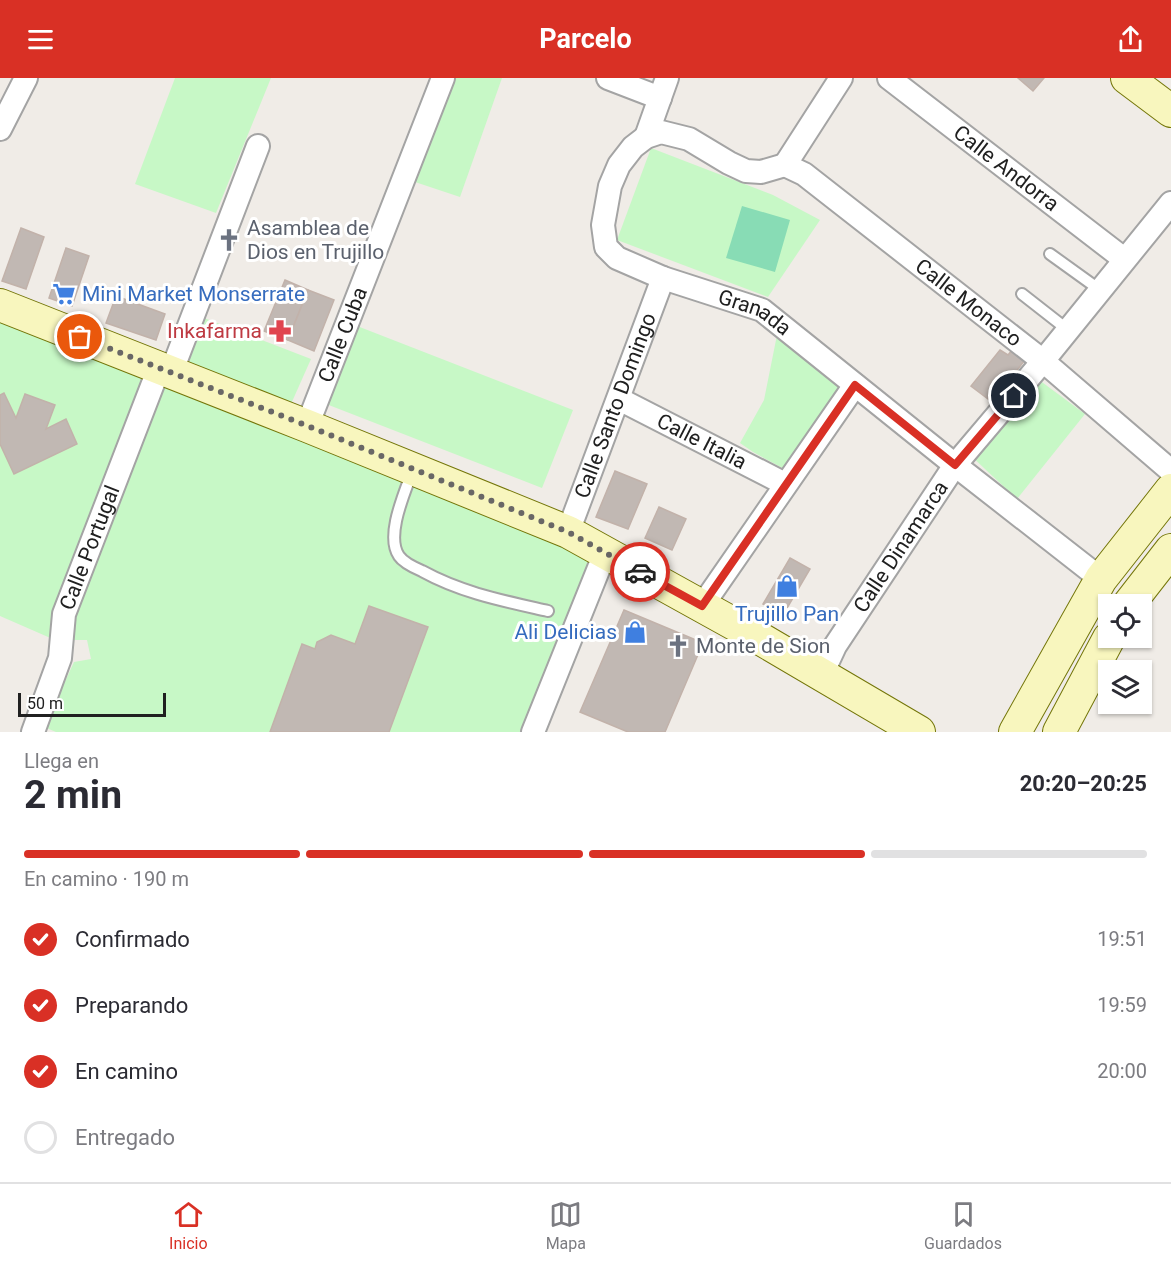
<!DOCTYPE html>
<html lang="es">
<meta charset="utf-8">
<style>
:root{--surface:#fff;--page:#f2f2f3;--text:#2b2b33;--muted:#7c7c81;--line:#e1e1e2;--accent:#d93025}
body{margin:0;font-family:Roboto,sans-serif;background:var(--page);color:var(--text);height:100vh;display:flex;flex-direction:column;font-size:22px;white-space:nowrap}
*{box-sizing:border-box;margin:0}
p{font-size:20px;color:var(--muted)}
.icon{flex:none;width:33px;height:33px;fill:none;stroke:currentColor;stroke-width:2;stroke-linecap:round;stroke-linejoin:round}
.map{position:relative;height:654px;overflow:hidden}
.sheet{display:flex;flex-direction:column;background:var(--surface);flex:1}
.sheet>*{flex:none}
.controls{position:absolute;left:1098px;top:516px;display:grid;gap:12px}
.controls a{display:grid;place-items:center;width:54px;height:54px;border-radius:0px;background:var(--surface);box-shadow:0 2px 4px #0004;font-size:30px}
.scale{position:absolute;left:18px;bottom:15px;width:148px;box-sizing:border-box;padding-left:6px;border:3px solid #202020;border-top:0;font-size:16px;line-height:21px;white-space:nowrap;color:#202020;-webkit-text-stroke:4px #fff;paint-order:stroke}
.pin{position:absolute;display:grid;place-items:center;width:51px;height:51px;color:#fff;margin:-26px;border:3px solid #fff;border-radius:50%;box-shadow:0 2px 6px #0007}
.courier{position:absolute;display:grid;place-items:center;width:60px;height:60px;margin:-30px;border:4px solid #d93025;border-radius:50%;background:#fff;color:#222;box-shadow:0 2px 8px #0007}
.overview em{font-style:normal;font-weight:700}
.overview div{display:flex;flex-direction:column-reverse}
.overview{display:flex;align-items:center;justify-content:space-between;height:102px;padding:0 24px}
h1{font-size:39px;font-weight:700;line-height:45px}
.bar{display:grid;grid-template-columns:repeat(4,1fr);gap:9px 6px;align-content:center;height:72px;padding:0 24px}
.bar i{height:8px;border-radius:4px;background:var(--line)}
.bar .on{background:var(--accent)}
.bar p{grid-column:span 4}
ol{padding:0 24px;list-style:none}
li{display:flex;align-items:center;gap:18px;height:66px}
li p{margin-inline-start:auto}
li .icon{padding:6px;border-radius:50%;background:var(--accent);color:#fff;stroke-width:4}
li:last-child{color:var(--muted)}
li i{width:33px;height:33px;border:3px solid var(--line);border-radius:50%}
header{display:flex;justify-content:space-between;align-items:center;height:78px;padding:0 24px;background:var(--accent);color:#fff;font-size:27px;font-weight:700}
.dock{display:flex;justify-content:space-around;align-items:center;height:84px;border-top:2px solid var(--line);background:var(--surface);font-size:16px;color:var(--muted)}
.dock a{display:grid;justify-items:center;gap:3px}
.dock .on{color:var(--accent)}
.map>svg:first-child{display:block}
</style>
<header><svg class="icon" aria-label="menu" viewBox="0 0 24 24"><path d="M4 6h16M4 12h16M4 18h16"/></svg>Parcelo<svg class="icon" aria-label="share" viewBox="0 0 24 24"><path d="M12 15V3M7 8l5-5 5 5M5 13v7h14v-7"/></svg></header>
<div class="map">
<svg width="1171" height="654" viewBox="0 0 1171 654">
<rect width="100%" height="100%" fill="#f0ece7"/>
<!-- park -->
<g fill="#c7f8c6">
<polygon points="175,0 271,0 216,135 135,106"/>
<polygon points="444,0 502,0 460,119 406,101"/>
<polygon points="651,70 773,117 820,142 768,219 617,162"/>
<polygon points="0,236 529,450 592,482 522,654 56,654 44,649 74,584 91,581 87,562 55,562 0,538"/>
<polygon points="199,238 311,281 291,326 180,284"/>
<polygon points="352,246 573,332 542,410 321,324"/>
<polygon points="778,252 840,310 786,392 753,374 740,365 764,322"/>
<polygon points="1031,296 1085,336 1017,421 969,376"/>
</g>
<!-- pitch -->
<polygon fill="#88dcb5" points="742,128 790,142 775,194 726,180"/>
<!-- building -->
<g fill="#c1b8b3" stroke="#c2b2aa" stroke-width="1.5">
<polygon points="1018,0 1044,0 1033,13"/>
<polygon points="21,150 44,159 26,211 2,203"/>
<polygon points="66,170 89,178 72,228 49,220"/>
<polygon points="285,202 308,212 288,262 264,253"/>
<polygon points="308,212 334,222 314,273 288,262"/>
<polygon points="116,218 165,236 156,262 106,245"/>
<polygon points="1000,272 1008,277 1012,272 1025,282 992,324 971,308"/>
<polygon points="4,315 16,340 25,316 55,327 46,351 66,341 77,366 14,396 0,366 0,317"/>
<polygon points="615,393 647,406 628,451 596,439"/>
<polygon points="659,429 686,441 672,472 645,460"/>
<polygon points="790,480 810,491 783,537 763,526"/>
<polygon points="369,528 428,549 389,654 270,654 302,566 315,571 317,564 331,557 355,566"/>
<polygon points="624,532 703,565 665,654 628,654 580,634"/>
</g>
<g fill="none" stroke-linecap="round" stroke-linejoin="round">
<!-- lane casing -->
<g stroke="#a4a4a4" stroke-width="14">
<g id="lane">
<polyline points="1050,176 1100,212"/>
<polyline points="1022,216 1068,252"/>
<path d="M 412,394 C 405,414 385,458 399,478 C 403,484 415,490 422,493 C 462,515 504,523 548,533"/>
</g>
</g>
<!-- street casing -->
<g stroke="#a4a4a4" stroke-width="26">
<g id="street">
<polyline points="608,0 660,20"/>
<path id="s1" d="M 889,0 L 1124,181"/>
<polyline points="0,51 26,0"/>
<polyline points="646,59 667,0"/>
<path id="s2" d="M 785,87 L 761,94 L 746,93 L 729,85 L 689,61 L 661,54 L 646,59 L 633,69 L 619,87 L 610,108 L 603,147 L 606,169 L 617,180 L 663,200 L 762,232 L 955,387 L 1101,501"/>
<path id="s3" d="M 785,87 L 804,96 L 1043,283 L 1171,393"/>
<polyline points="785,87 841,0"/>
<polyline points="171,295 258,68"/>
<path id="s4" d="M 619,321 L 785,406"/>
<path id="s5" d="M 307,348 L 443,0"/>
<path id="s6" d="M 568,454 L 663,200"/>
<polyline points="702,528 855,307"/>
<path id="s7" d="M 822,596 L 835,568 L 955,387 L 1043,283 L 1171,125"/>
<path id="s8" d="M 33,654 L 60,580 L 64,536 L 159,290"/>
<polyline points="533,654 605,475"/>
</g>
</g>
<!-- secondary casing -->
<g stroke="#747609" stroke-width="34">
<g id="secondary">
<polyline points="1127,0 1171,33"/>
<polyline points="0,227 307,348 568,454 754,557 919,654"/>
<polyline points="1129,526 1171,472"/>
<polyline points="1015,654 1101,501 1171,412"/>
<polyline points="1059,654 1109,560"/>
</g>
</g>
<!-- lane -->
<use href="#lane" stroke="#fff" stroke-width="10"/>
<!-- street -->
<use href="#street" stroke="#fff" stroke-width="22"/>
<!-- secondary -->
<use href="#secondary" stroke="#f8f6be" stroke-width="32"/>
</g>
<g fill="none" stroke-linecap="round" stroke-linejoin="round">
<!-- done -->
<polyline stroke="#696766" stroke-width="6" stroke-dasharray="0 10.8" points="80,259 308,348 568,454 640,494"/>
<!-- route -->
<polyline stroke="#d93025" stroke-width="8" points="640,494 702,528 855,307 955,387 1014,318"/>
</g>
<!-- icons -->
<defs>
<g id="church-bare" transform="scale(1.8)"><path d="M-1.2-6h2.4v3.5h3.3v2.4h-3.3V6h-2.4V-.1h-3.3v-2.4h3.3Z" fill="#6b7280" stroke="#fff" stroke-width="2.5" paint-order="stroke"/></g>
<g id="supermarket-bare" transform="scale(1.8)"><path d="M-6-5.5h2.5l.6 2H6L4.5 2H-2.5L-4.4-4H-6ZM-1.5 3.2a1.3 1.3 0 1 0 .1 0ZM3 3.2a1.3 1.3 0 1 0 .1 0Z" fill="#3f7fe0" stroke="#fff" stroke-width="2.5" paint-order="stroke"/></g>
<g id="pharmacy-bare" transform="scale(1.8)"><path d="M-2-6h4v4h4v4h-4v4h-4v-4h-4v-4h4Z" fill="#e0444e" stroke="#fff" stroke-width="2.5" paint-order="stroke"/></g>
<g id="shop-bare" transform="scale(1.8)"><path d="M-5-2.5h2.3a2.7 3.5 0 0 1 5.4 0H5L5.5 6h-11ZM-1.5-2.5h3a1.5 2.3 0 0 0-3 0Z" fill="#3f7fe0" stroke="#fff" stroke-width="2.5" paint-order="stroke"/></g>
</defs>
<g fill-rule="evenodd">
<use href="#church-bare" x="229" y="162"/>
<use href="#supermarket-bare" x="64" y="216"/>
<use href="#pharmacy-bare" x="280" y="253"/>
<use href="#shop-bare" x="787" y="508"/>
<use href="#shop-bare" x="635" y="554"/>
<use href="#church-bare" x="678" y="568"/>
</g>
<g text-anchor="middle" stroke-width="6" stroke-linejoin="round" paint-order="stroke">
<!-- street labels -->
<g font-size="21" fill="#202020" stroke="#fff">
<text dy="7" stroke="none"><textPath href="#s1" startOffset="148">Calle Andorra</textPath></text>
<text dy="7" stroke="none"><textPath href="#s3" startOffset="230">Calle Monaco</textPath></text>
<text dy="7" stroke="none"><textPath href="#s2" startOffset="438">Granada</textPath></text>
<text dy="7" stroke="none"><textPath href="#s5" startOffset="98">Calle Cuba</textPath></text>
<text dy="7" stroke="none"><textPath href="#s6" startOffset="135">Calle Santo Domingo</textPath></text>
<text dy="7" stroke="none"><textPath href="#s4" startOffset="93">Calle Italia</textPath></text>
<text dy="7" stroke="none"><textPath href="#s7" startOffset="150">Calle Dinamarca</textPath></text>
<text dy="7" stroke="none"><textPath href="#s8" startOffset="194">Calle Portugal</textPath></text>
</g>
<!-- worship labels -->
<g font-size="21" fill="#5b616d" stroke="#fff" text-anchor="start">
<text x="247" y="157">Asamblea de<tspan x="247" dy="24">Dios en Trujillo</tspan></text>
<text x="696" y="575">Monte de Sion</text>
</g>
<!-- shop labels -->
<g font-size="21" fill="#366cbe" stroke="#fff" text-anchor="start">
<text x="82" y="223">Mini Market Monserrate</text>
<text x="787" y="543" text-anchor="middle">Trujillo Pan</text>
<text x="617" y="561" text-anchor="end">Ali Delicias</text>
</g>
<!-- health labels -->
<g font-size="21" fill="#be3a42" stroke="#fff" text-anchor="end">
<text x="262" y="260">Inkafarma</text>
</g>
</g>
</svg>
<div class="controls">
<a><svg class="icon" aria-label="locate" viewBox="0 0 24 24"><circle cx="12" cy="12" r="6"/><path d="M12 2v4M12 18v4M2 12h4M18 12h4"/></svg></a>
<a><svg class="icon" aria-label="layers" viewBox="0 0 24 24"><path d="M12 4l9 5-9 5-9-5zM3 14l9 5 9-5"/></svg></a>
</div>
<div class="scale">50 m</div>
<div class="pin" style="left:80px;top:259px;background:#ea580c"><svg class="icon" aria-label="bag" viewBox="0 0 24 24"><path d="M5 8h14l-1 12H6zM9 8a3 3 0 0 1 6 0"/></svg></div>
<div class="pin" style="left:1014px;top:318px;background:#1f2937"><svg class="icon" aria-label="home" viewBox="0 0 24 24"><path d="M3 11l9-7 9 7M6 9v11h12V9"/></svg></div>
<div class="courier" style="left:640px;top:494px"><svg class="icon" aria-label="car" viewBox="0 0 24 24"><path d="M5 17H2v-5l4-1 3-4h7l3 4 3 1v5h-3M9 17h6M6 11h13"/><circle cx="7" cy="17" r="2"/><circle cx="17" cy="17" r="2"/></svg></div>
</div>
<section class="sheet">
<div class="overview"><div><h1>2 min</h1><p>Llega en</p></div><em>20:20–20:25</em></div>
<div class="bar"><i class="on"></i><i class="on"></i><i class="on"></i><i></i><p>En camino · 190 m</p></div>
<ol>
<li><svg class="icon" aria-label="check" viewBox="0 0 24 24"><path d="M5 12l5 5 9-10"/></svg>Confirmado<p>19:51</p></li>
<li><svg class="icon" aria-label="check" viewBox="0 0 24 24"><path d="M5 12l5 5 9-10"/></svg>Preparando<p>19:59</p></li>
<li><svg class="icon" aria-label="check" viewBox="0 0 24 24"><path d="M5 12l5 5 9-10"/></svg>En camino<p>20:00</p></li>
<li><i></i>Entregado</li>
</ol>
</section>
<nav class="dock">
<a class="on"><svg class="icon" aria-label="home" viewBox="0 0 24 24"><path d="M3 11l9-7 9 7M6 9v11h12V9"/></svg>Inicio</a>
<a><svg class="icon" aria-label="map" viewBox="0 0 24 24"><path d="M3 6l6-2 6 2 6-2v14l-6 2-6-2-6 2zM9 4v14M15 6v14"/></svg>Mapa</a>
<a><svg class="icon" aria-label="saved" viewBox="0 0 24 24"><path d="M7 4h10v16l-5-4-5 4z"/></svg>Guardados</a>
</nav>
